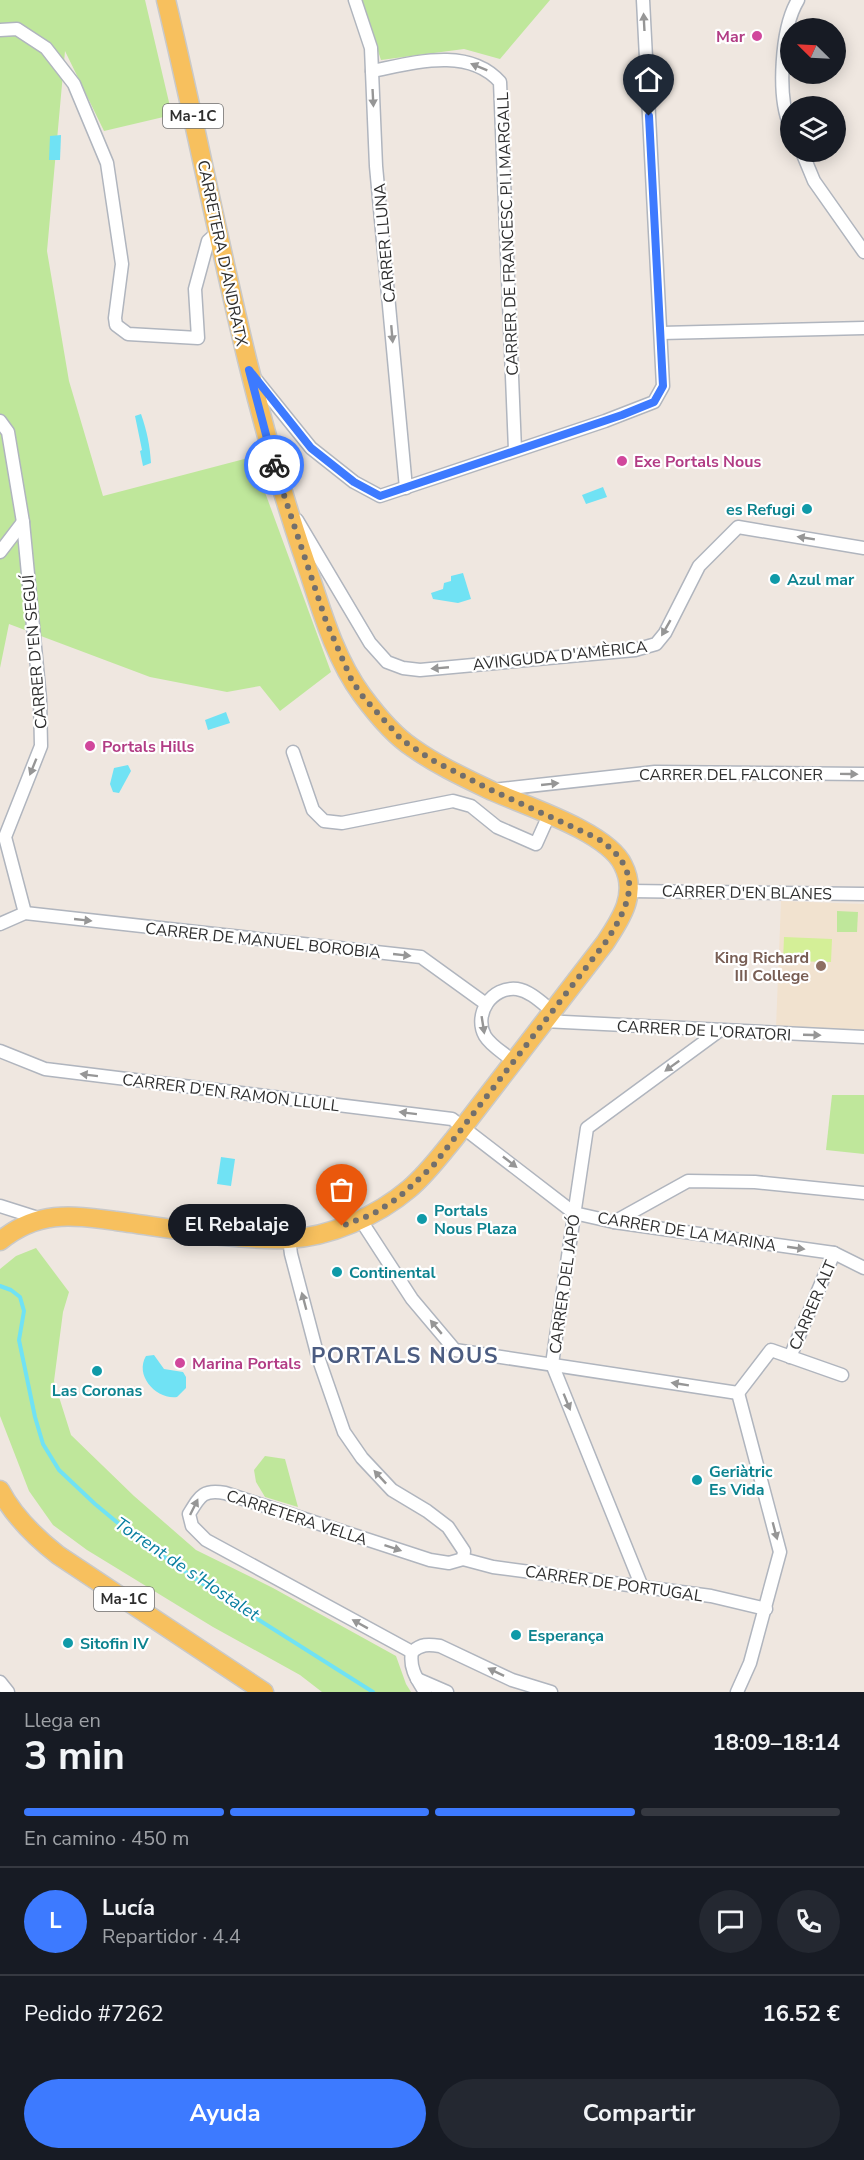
<!DOCTYPE html>
<html lang="es">
<meta charset="utf-8">
<style>
:root{--surface:#171b24;--page:#242831;--text:#f1f3f6;--muted:#9ea1a6;--line:#363941;--accent:#3d7aff}
body{margin:0;font-family:"Nunito Sans",sans-serif;background:var(--page);color:var(--text);height:100vh;display:flex;flex-direction:column;font-size:22px;white-space:nowrap}
*{box-sizing:border-box;margin:0}
p{font-size:20px;color:var(--muted)}
.icon{flex:none;width:33px;height:33px;fill:none;stroke:currentColor;stroke-width:2;stroke-linecap:round;stroke-linejoin:round}
.map{position:relative;height:1692px;overflow:hidden}
.details{display:flex;flex-direction:column;background:var(--surface);flex:1}
.details>*{flex:none}
.needle{width:39px;rotate:294deg}
.buttons{position:absolute;left:780px;top:18px;display:grid;gap:12px}
.buttons a{display:grid;place-items:center;width:66px;height:66px;border-radius:50%;background:var(--surface);box-shadow:0 3px 15px #0003;font-size:30px}
.pin{position:absolute;display:grid;place-items:center;width:51px;height:51px;color:#fff;margin:-62px -26px;border-radius:50% 50% 50% 0;rotate:-45deg;box-shadow:0 0 6px #0007}
.pin .icon{rotate:45deg}
.courier{position:absolute;display:grid;place-items:center;width:60px;height:60px;margin:-30px;border:4px solid #3d7aff;border-radius:50%;background:#fff;color:#222;box-shadow:0 2px 8px #0007}
.bubble{position:absolute;height:42px;border-radius:21px;background:var(--surface);box-shadow:0 3px 15px #0003;font-size:20px;font-weight:700;line-height:42px;text-align:center}
.overview em{font-style:normal;font-weight:700}
.overview div{display:flex;flex-direction:column-reverse}
.overview{display:flex;align-items:center;justify-content:space-between;height:102px;padding:0 24px}
h1{font-size:39px;font-weight:700;line-height:45px}
.bar{display:grid;grid-template-columns:repeat(4,1fr);gap:9px 6px;align-content:center;height:72px;padding:0 24px}
.bar i{height:8px;border-radius:4px;background:var(--line)}
.bar .selected{background:var(--accent)}
.bar p{grid-column:span 4}
.line{display:flex;align-items:center;gap:15px;padding:0 24px;border-top:2px solid var(--line)}
.line div{flex:1}
.round{display:grid;place-items:center;flex:none;width:63px;height:63px;border-radius:32px;background:var(--page)}
.primary-button{display:flex;gap:12px;margin-top:auto;padding:12px 24px}
.primary-button a{flex:1;height:69px;border-radius:36px;background:var(--accent);color:#fff;font-size:24px;font-weight:700;line-height:69px;text-align:center}
.primary-button a+a{background:var(--page);color:var(--text)}
.map>svg:first-child{display:block}
</style>
<div class="map">
<svg width="864" height="1692" viewBox="0 0 864 1692">
<rect width="100%" height="100%" fill="#efe7e0"/>
<!-- education -->
<polygon fill="#f1e2cf" points="781,901 864,904 864,1031 776,1027"/>
<!-- green -->
<g fill="#bfe79b">
<polygon points="0,0 145,0 172,115 104,131 65,51 47,251 69,381 103,496 252,457 331,672 280,711 260,686 227,692 150,677 9,624 0,668"/>
<polygon points="361,0 550,0 500,59 464,49 381,60"/>
<polygon points="837,911 858,912 857,932 837,932"/>
<polygon points="832,1095 864,1095 864,1154 826,1150"/>
<polygon points="36,1248 69,1292 63,1312 54,1381 71,1435 134,1496 196,1550 273,1588 396,1656 406,1684 411,1692 322,1692 300,1675 213,1627 87,1550 53,1525 29,1491 0,1416 0,1269 16,1256"/>
<polygon points="265,1456 285,1459 298,1507 265,1497 256,1482 254,1470"/>
</g>
<!-- pitch -->
<polygon fill="#d4ef97" points="784,937 832,939 831,962 783,961"/>
<!-- water -->
<g fill="#70e2f4">
<polygon points="61,135 60,160 49,160 50,136"/>
<path d="M 141,414 C 147,431 150,446 151,463 L 143,466 L 140,451 L 142,450 L 135,416 Z"/>
<polygon points="603,487 607,497 586,504 582,495"/>
<polygon points="463,573 471,599 458,603 433,599 431,593 443,589 444,583 451,581 451,576"/>
<polygon points="226,712 230,723 208,730 205,720"/>
<polygon points="128,765 131,771 119,793 113,792 110,784 114,768"/>
<polygon points="221,1157 235,1159 231,1186 217,1184"/>
<path d="M 154,1355 L 164,1369 L 183,1372 L 186,1377 L 186,1388 L 177,1397 C 157,1400 134,1376 146,1356 Z"/>
</g>
<g fill="none" stroke-linecap="round" stroke-linejoin="round">
<!-- stream -->
<polyline stroke="#70e2f4" stroke-width="4" points="0,1286 11,1290 20,1297 24,1311 19,1340 35,1417 43,1444 59,1470 95,1504 130,1533 216,1593 373,1692"/>
<!-- street casing -->
<g stroke="#b0b5be" stroke-width="15">
<g id="street">
<polyline points="355,0 371,48 376,166 406,488"/>
<polyline points="0,30 17,29 46,48 74,84 107,163 122,264 115,318 116,325 128,334 198,338 195,289 208,241 218,232"/>
<path d="M 372,71 C 413,63 468,46 500,82 L 515,450"/>
<path d="M 790,126 C 777,96 781,28 798,0"/>
<polyline points="802,152 814,181 864,252"/>
<polyline points="661,333 864,328"/>
<polyline points="253,376 311,448 354,482 380,496 605,421 654,402 663,386 643,0"/>
<polyline points="0,421 8,432 23,522 40,699 41,746 5,837 25,913"/>
<polyline points="297,520 370,643 387,662 403,668 420,670 635,650 656,644 665,633 699,566 738,527 864,548"/>
<polyline points="0,552 23,522"/>
<polyline points="293,752 313,810 324,821 342,823 453,801 471,806 497,827 536,844 549,815"/>
<polyline points="493,790 655,772 864,774"/>
<polyline points="629,891 864,894"/>
<polyline points="0,924 25,913 421,957 486,1004"/>
<polyline points="544,1021 864,1037"/>
<polyline points="0,1051 45,1069 452,1119 574,1213 614,1222 834,1253 864,1268"/>
<path d="M 513,1061 C 504,1053 491,1046 485,1036 C 473,1014 492,986 517,989 C 530,991 542,1003 552,1011"/>
<polyline points="0,1206 41,1219"/>
<polyline points="360,1219 412,1299 455,1350 738,1393"/>
<polyline points="614,1222 688,1181 755,1182 864,1193"/>
<polyline points="289,1239 291,1254 318,1357 344,1432 362,1458 392,1490 427,1511 448,1527 464,1551 463,1559"/>
<polyline points="790,1357 834,1253"/>
<polyline points="738,1393 771,1350 842,1375"/>
<polyline points="463,1559 493,1567 711,1596 766,1609"/>
<polyline points="642,1587 552,1364 587,1128 719,1031"/>
<path d="M 412,1652 L 206,1540 L 192,1526 L 189,1514 C 200,1496 203,1489 225,1493 L 430,1560 L 449,1563 L 463,1559"/>
<path d="M 412,1652 C 421,1644 428,1644 440,1646 L 512,1680 L 551,1692"/>
<path d="M 412,1652 C 409,1668 417,1679 425,1692"/>
<polyline points="417,1679 447,1692"/>
<polyline points="0,1682 8,1692"/>
<polyline points="737,1692 750,1663 780,1552 738,1393"/>
</g>
</g>
<!-- primary casing -->
<g stroke="#c9c9c9" stroke-width="21">
<g id="primary">
<path d="M 0,1241 C 38,1210 71,1215 116,1221 C 170,1228 235,1241 288,1239 C 330,1237 377,1216 409,1189 C 426,1175 440,1156 454,1139 L 605,943 C 621,919 638,894 623,865 C 608,832 526,806 492,791 C 465,778 437,765 413,748 C 393,735 376,714 362,695 C 331,653 318,597 301,549 C 241,370 210,183 166,0"/>
<path d="M 0,1490 C 14,1517 35,1537 58,1555 L 264,1692"/>
</g>
</g>
<!-- street -->
<use href="#street" stroke="#fff" stroke-width="12"/>
<!-- primary -->
<use href="#primary" stroke="#f7c05e" stroke-width="18"/>
</g>
<!-- one-way arrows -->
<defs><path id="oneway-solid" d="M-6-.8H1V-3.2L6.5 0L1 3.2V.8H-6Z" transform="scale(1.5)"/></defs>
<g fill="#969696">
<use href="#oneway-solid" transform="translate(644 22) rotate(-93)"/>
<use href="#oneway-solid" transform="translate(479 67) rotate(-158)"/>
<use href="#oneway-solid" transform="translate(373 98) rotate(87)"/>
<use href="#oneway-solid" transform="translate(392 334) rotate(85)"/>
<use href="#oneway-solid" transform="translate(806 538) rotate(-171)"/>
<use href="#oneway-solid" transform="translate(666 628) rotate(120)"/>
<use href="#oneway-solid" transform="translate(440 668) rotate(175)"/>
<use href="#oneway-solid" transform="translate(33 767) rotate(112)"/>
<use href="#oneway-solid" transform="translate(849 774) rotate(1)"/>
<use href="#oneway-solid" transform="translate(550 784) rotate(-6)"/>
<use href="#oneway-solid" transform="translate(83 920) rotate(6)"/>
<use href="#oneway-solid" transform="translate(402 955) rotate(6)"/>
<use href="#oneway-solid" transform="translate(483 1025) rotate(81)"/>
<use href="#oneway-solid" transform="translate(812 1035) rotate(2)"/>
<use href="#oneway-solid" transform="translate(672 1066) rotate(144)"/>
<use href="#oneway-solid" transform="translate(89 1075) rotate(-173)"/>
<use href="#oneway-solid" transform="translate(408 1113) rotate(-173)"/>
<use href="#oneway-solid" transform="translate(510 1162) rotate(38)"/>
<use href="#oneway-solid" transform="translate(796 1248) rotate(8)"/>
<use href="#oneway-solid" transform="translate(304 1301) rotate(-105)"/>
<use href="#oneway-solid" transform="translate(436 1327) rotate(-130)"/>
<use href="#oneway-solid" transform="translate(680 1384) rotate(-171)"/>
<use href="#oneway-solid" transform="translate(567 1402) rotate(68)"/>
<use href="#oneway-solid" transform="translate(380 1477) rotate(-133)"/>
<use href="#oneway-solid" transform="translate(194 1507) rotate(-64)"/>
<use href="#oneway-solid" transform="translate(775 1531) rotate(75)"/>
<use href="#oneway-solid" transform="translate(393 1548) rotate(18)"/>
<use href="#oneway-solid" transform="translate(360 1624) rotate(-151)"/>
<use href="#oneway-solid" transform="translate(496 1672) rotate(-154)"/>
</g>
<g fill="none" stroke-linecap="round" stroke-linejoin="round">
<!-- done -->
<path stroke="#726f6c" stroke-width="6" stroke-dasharray="0 10.8" d="M 274,465 L 326,621 L 352,681 L 364,698 L 402,740 L 432,760 L 491,790 L 597,838 C 645,870 632,902 605,943 L 433,1166 L 398,1198 L 373,1214 L 342,1226"/>
<!-- route -->
<polyline stroke="#3d7aff" stroke-width="8" points="274,465 249,370 311,448 354,482 380,496 622,415 654,402 663,386 649,116"/>
</g>
<!-- markers -->
<g fill="#d1479c" stroke="#fff" stroke-width="2">
<circle cx="757" cy="36" r="6"/>
<circle cx="622" cy="461" r="6"/>
<circle cx="90" cy="746" r="6"/>
<circle cx="180" cy="1363" r="6"/>
</g>
<g fill="#0f9aa8" stroke="#fff" stroke-width="2">
<circle cx="807" cy="509" r="6"/>
<circle cx="775" cy="579" r="6"/>
<circle cx="422" cy="1219" r="6"/>
<circle cx="337" cy="1272" r="6"/>
<circle cx="97" cy="1371" r="6"/>
<circle cx="697" cy="1480" r="6"/>
<circle cx="516" cy="1635" r="6"/>
<circle cx="68" cy="1643" r="6"/>
</g>
<circle fill="#8d6e63" stroke="#fff" stroke-width="2" cx="821" cy="966" r="6"/>
<g text-anchor="middle" stroke-width="4.5" stroke-linejoin="round" paint-order="stroke">
<!-- shield labels -->
<g fill="#fff" stroke="#6d6d6d" stroke-width="1.5">
<rect x="163" y="104" width="60" height="24" rx="4.5"/>
<rect x="94" y="1587" width="60" height="24" rx="4.5"/>
</g>
<g font-size="15" font-weight="bold" fill="#2e2e2e">
<text x="193" y="121">Ma-1C</text>
<text x="124" y="1604">Ma-1C</text>
</g>
<!-- hotel labels -->
<g font-size="16" font-weight="bold" fill="#b23c85" stroke="#fff" text-anchor="start">
<text x="745" y="42" text-anchor="end">Mar</text>
<text x="634" y="467">Exe Portals Nous</text>
<text x="102" y="752">Portals Hills</text>
<text x="192" y="1369">Marina Portals</text>
</g>
<!-- street labels -->
<g font-size="16" fill="#2e2e2e" stroke="#fff">
<text transform="translate(507 234) rotate(-92)" y="6">CARRER DE FRANCESC PI I MARGALL</text>
<text transform="translate(384 243) rotate(-95)" y="6">CARRER LLUNA</text>
<text transform="translate(223 253) rotate(78)" y="6">CARRETERA D'ANDRATX</text>
<text transform="translate(34 652) rotate(-95)" y="6">CARRER D'EN SEGUÍ</text>
<text transform="translate(560 655) rotate(-6)" y="6">AVINGUDA D'AMÈRICA</text>
<text x="731" y="780">CARRER DEL FALCONER</text>
<text transform="translate(747 892) rotate(1)" y="6">CARRER D'EN BLANES</text>
<text transform="translate(263 940) rotate(6)" y="6">CARRER DE MANUEL BOROBIA</text>
<text transform="translate(704 1030) rotate(3)" y="6">CARRER DE L'ORATORI</text>
<text transform="translate(231 1092) rotate(7)" y="6">CARRER D'EN RAMON LLULL</text>
<text transform="translate(687 1231) rotate(9)" y="6">CARRER DE LA MARINA</text>
<text transform="translate(564 1284) rotate(-82)" y="6">CARRER DEL JAPÓ</text>
<text transform="translate(812 1305) rotate(-67)" y="6">CARRER ALT</text>
<text transform="translate(297 1517) rotate(18)" y="6">CARRETERA VELLA</text>
<text transform="translate(614 1583) rotate(8)" y="6">CARRER DE PORTUGAL</text>
</g>
<!-- culture labels -->
<g font-size="16" font-weight="bold" fill="#0d838f" stroke="#fff" text-anchor="start">
<text x="795" y="515" text-anchor="end">es Refugi</text>
<text x="787" y="585">Azul mar</text>
<text x="434" y="1216">Portals<tspan x="434" dy="18">Nous Plaza</tspan></text>
<text x="349" y="1278">Continental</text>
<text x="97" y="1396" text-anchor="middle">Las Coronas</text>
<text x="709" y="1477">Geriàtric<tspan x="709" dy="18">Es Vida</tspan></text>
<text x="528" y="1641">Esperança</text>
<text x="80" y="1649">Sitofin IV</text>
</g>
<!-- education labels -->
<g font-size="16" font-weight="bold" fill="#785e54" stroke="#fff" text-anchor="end">
<text x="809" y="963">King Richard<tspan x="809" dy="18">III College</tspan></text>
</g>
<!-- water labels -->
<g font-size="18" font-style="italic" fill="#087fa0" stroke="#fff">
<text transform="translate(187 1569) rotate(34)" y="6">Torrent de s'Hostalet</text>
</g>
<!-- district labels -->
<g font-size="22" font-weight="bold" letter-spacing="1.5" fill="#4b5c81" stroke="#fff">
<text x="405" y="1363">PORTALS NOUS</text>
</g>
</g>
</svg>
<div class="buttons">
<a><svg class="needle" viewBox="-14 -14 28 28"><path d="M0-13l5 13h-10z" fill="#e53935"/><path d="M0 13l5-13h-10z" fill="#9ea1a6"/></svg></a>
<a><svg class="icon" aria-label="layers" viewBox="0 0 24 24"><path d="M12 4l9 5-9 5-9-5zM3 14l9 5 9-5"/></svg></a>
</div>
<div class="pin" style="left:342px;top:1226px;background:#ea580c"><svg class="icon" aria-label="bag" viewBox="0 0 24 24"><path d="M5 8h14l-1 12H6zM9 8a3 3 0 0 1 6 0"/></svg></div>
<div class="pin" style="left:649px;top:116px;background:#1f2937"><svg class="icon" aria-label="home" viewBox="0 0 24 24"><path d="M3 11l9-7 9 7M6 9v11h12V9"/></svg></div>
<div class="courier" style="left:274px;top:465px"><svg class="icon" aria-label="bike" viewBox="0 0 24 24"><circle cx="6" cy="16" r="4"/><circle cx="18" cy="16" r="4"/><path d="M6 16l4-8h5l3 8M10 8l3 8H6M13 5h3"/></svg></div>
<div class="bubble" style="left:168px;top:1204px;width:138px">El Rebalaje</div>
</div>
<section class="details">
<div class="overview"><div><h1>3 min</h1><p>Llega en</p></div><em>18:09–18:14</em></div>
<div class="bar"><i class="selected"></i><i class="selected"></i><i class="selected"></i><i></i><p>En camino · 450 m</p></div>
<div class="line" style="height:108px"><b class="round" style="background:var(--accent);color:#fff">L</b><div><b>Lucía</b><p>Repartidor · 4.4</p></div><a class="round"><svg class="icon" aria-label="chat" viewBox="0 0 24 24"><path d="M4 5h16v11H9l-5 4z"/></svg></a><a class="round"><svg class="icon" aria-label="phone" viewBox="0 0 24 24"><path d="M5 4h4l2 5-3 2q2 4 5 5l2-3 5 2v4C11 20 4 13 5 4z"/></svg></a></div>
<div class="line" style="height:78px"><div>Pedido #7262</div><b>16.52 €</b></div>
<div class="primary-button"><a>Ayuda</a><a>Compartir</a></div>
</section>
